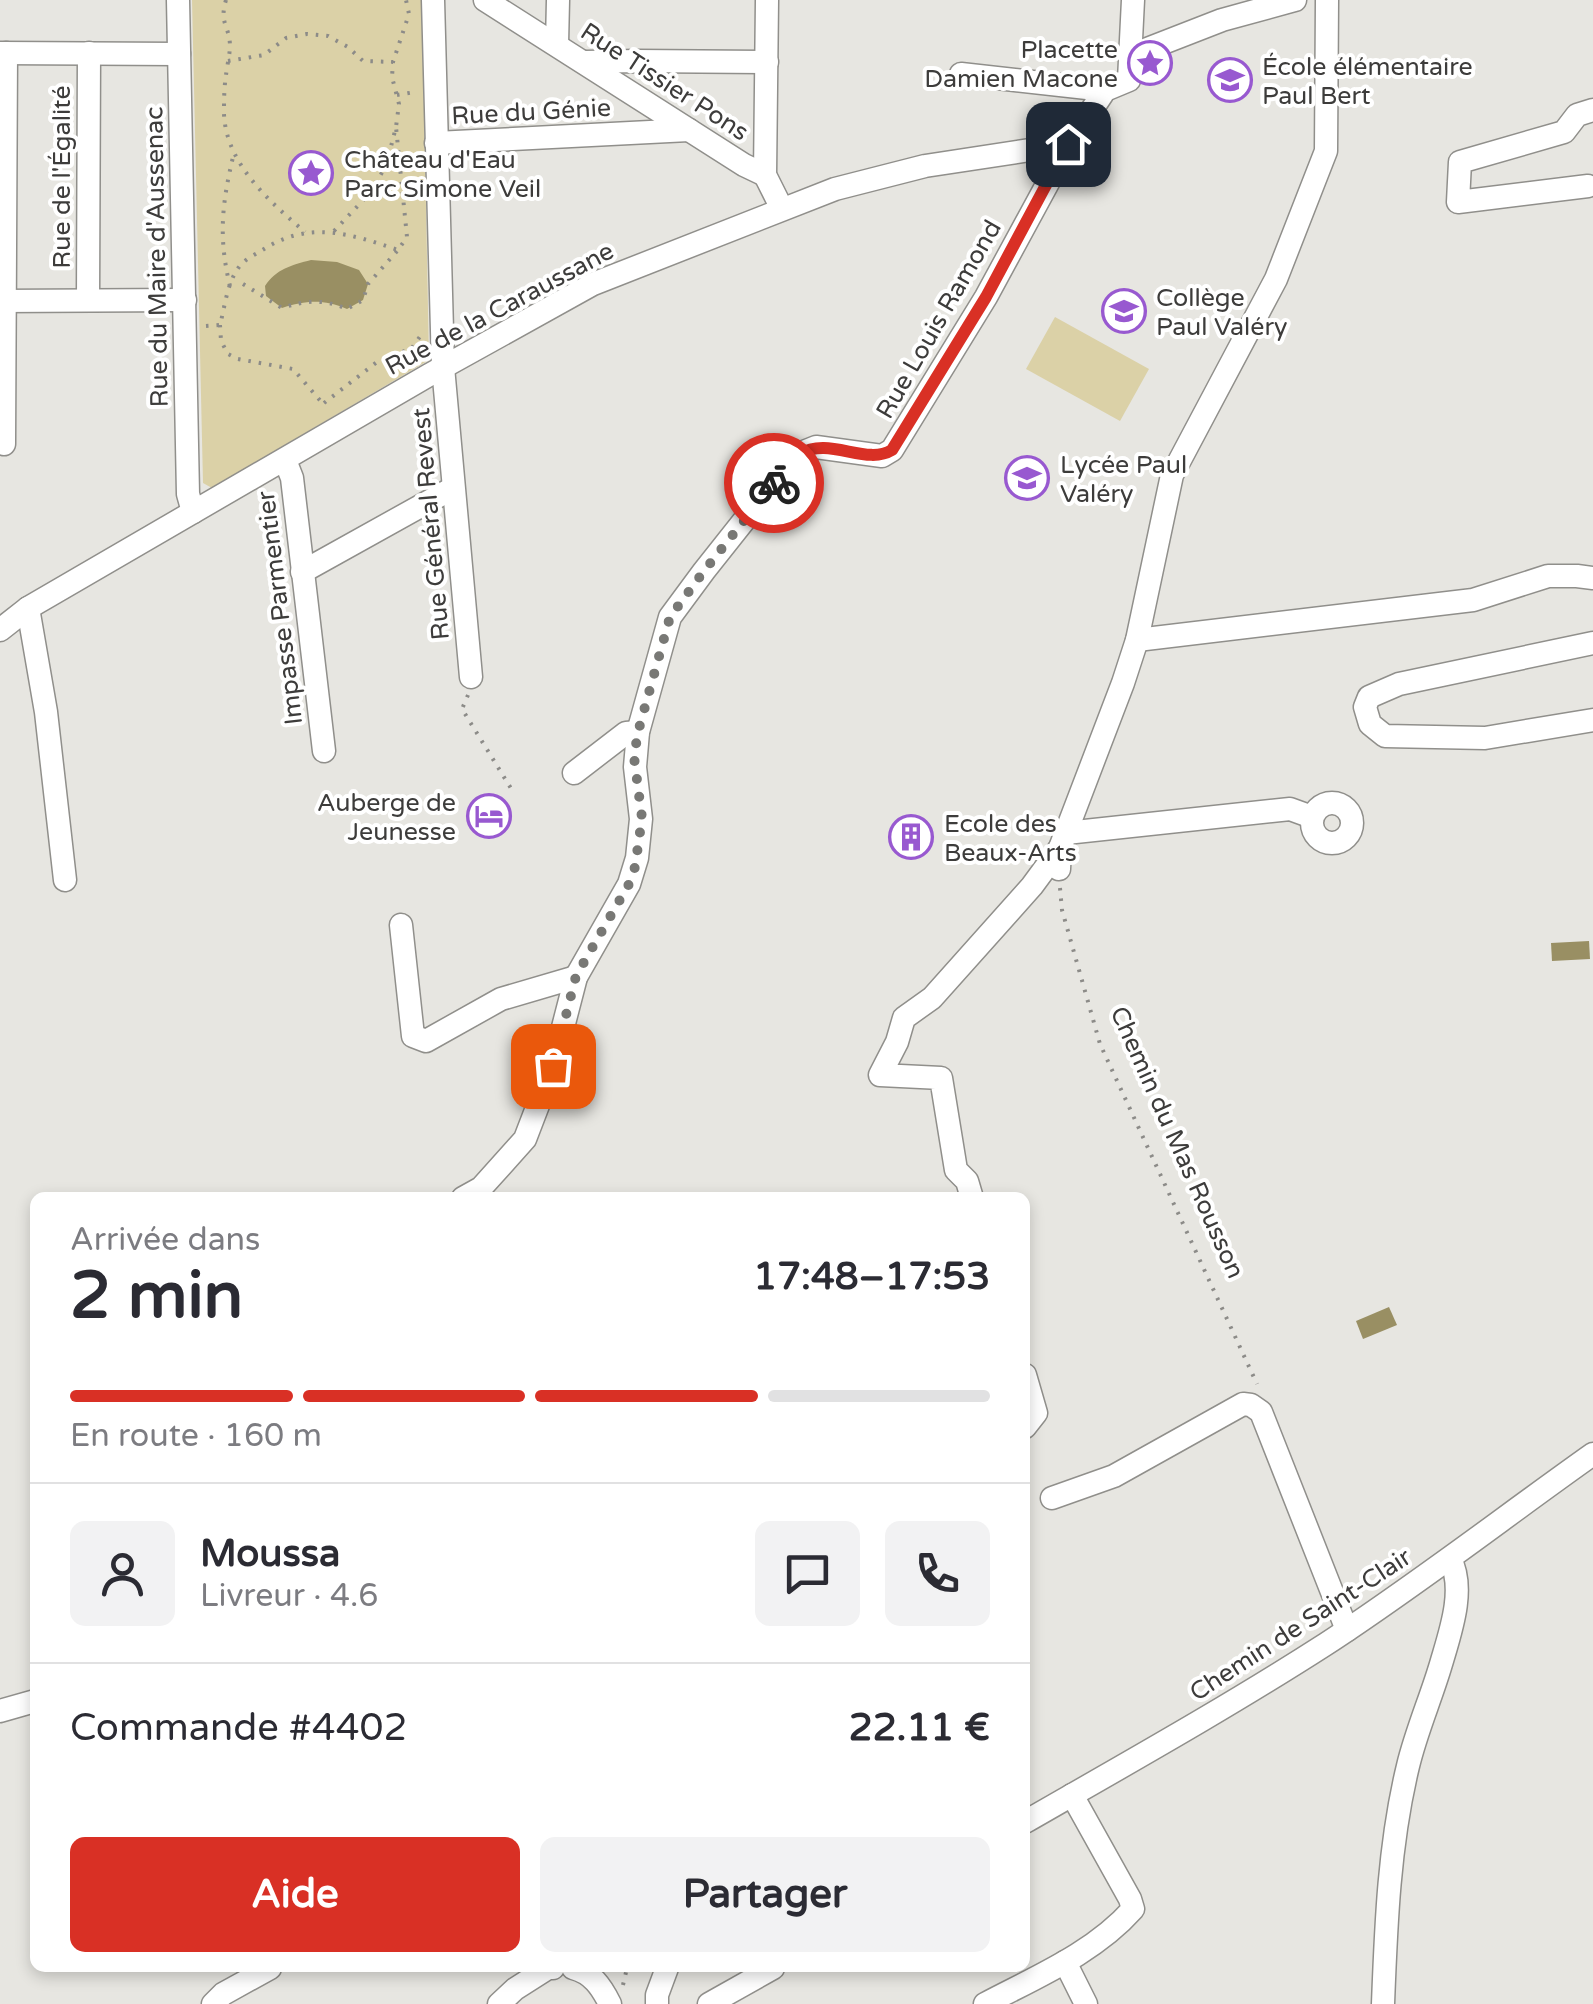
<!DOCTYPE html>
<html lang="fr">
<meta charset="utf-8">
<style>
:root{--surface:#fff;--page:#f2f2f3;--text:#2b2b33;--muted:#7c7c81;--line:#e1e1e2;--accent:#d93025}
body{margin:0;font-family:"Varela Round",sans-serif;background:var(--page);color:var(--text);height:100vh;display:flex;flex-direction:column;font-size:38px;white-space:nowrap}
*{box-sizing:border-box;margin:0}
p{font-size:32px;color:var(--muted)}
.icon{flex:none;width:55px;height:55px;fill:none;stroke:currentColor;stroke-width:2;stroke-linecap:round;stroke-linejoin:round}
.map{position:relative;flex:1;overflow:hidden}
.panel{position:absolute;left:30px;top:1192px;width:1000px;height:780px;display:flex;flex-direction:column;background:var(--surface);border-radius:15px;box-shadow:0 5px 15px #0003}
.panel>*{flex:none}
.pin{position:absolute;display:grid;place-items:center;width:85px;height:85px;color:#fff;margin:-42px;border-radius:20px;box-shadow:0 5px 15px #0006}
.courier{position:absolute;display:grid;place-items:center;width:100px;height:100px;margin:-50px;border:8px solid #d93025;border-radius:50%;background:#fff;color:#222;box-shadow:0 2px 12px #0007}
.summary em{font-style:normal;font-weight:700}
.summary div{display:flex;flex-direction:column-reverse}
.summary{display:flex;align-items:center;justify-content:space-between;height:170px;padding:0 40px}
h1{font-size:65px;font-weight:700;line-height:75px}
.bar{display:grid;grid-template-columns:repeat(4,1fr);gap:15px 10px;align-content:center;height:120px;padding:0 40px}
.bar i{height:12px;border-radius:8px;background:var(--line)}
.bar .active{background:var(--accent)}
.bar p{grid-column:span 4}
.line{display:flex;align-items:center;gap:25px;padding:0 40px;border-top:2px solid var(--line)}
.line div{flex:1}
.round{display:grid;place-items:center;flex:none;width:105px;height:105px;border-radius:15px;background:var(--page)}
.action{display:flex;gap:20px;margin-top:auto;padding:20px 40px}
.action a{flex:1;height:115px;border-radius:15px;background:var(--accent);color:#fff;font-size:40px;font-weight:700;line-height:115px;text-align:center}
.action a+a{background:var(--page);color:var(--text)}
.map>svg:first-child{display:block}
</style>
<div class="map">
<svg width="1593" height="2004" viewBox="0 0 1593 2004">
<rect width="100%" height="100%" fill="#e7e6e1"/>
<!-- green -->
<g fill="#dbd1a7">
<polygon points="192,0 422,0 429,360 212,488 203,483"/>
<polygon points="1055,317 1149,369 1120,421 1026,369"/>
</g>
<!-- water -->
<g fill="#998f63">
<path d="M 311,260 L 337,262 L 359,270 L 368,284 L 363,300 L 347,309 C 324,299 306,300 282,308 L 266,296 L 265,286 C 276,269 292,265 311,260 Z"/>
<polygon points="1589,941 1590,959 1552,961 1551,943"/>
<polygon points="1389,1307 1397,1325 1363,1339 1356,1321"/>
</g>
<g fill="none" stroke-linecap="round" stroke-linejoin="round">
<!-- minor casing -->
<g stroke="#908f8b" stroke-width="25">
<g id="minor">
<polyline points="178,0 188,494 193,512"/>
<polyline points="433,0 443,367 471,677"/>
<polyline points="485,0 744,165 765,175"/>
<polyline points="767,0 765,175 782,209"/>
<polyline points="557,44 558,0"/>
<polyline points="0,53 179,54"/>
<polyline points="1132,55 1222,20 1295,0"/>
<polyline points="586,62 636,61 767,62"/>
<polyline points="961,74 1105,90"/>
<polyline points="436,143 689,130"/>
<polyline points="1588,186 1458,202 1460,162 1564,132 1577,115 1593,110"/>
<polyline points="88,300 89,53"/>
<polyline points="0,301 185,300"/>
<polyline points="4,444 6,53"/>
<polyline points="285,460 292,478 324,751"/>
<polyline points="302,572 453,488"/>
<polyline points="28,608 46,712 65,880"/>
<polyline points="0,630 28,608 429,375 593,284 835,189 925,166 1069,144"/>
<polyline points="1137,640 1473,600 1548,576 1577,576 1593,578"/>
<polyline points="1593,643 1399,684 1369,697 1365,707 1370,724 1385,736 1485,738 1593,720"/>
<polyline points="574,773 626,733 638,732"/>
<circle cx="1332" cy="823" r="20"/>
<polyline points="1066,833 1290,809 1312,817"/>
<polyline points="1059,869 1060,848 1123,683 1137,640 1172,475 1276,279 1326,151 1327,0"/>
<polyline points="401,925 413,1036 426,1041 501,999 576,977"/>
<polyline points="463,1198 481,1188 525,1139 553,1066 576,977 629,884 637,858 641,819 635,767 638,732 670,617 704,571 796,455 816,447 882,456 892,450 986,297 1069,144 1105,90 1129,80 1133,0"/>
<polyline points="972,1198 967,1181 956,1170 941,1078 880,1075 897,1042 904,1018 932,998 1032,886 1060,848"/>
<polyline points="1025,1375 1036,1413 1025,1427"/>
<polyline points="1052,1498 1114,1476 1243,1404 1251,1405 1261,1412 1347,1630"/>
<polyline points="0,1711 35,1701"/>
<path d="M 1025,1822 C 1126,1764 1228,1707 1326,1644 C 1418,1584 1504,1517 1593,1454"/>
<polyline points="1065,1962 1086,2004"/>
<path d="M 573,1968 C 592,1973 601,1986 610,2004"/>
<polyline points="213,2004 223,1994 270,1968"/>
<polyline points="499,2004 515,1989 548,1968 553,1968"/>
<polyline points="657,2004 657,1995 667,1968"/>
<polyline points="709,2004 773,1968"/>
<path d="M 985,2004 C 1036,1977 1094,1953 1133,1909 L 1130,1899 L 1072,1795"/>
<path d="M 1383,2004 C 1386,1925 1389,1844 1408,1766 C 1416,1732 1431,1698 1441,1664 C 1450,1633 1466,1589 1450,1559"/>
</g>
</g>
<!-- path -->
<g stroke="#8c8b88" stroke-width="4" stroke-dasharray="2.5 8" stroke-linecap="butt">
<path d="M 226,0 C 219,23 229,25 230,45 C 230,54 227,66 226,75 C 224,88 224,101 224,114 C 226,164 270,202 305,232"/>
<polyline points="228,61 264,55 286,38 307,34 328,36 348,47 363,61 393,62"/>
<polyline points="397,95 415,92"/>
<polyline points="334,231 369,194 386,166 396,127 399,104 392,77 393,62 409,14 406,0"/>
<path d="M 243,284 L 282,308 C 306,300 324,299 347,309 L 363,300 L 368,284 L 398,250"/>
<path d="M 230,286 C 218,237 222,202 234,153"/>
<polyline points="220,325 221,341 228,354 238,359 293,369 324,405"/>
<path d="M 206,326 L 220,325 C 225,306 227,283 239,267 C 245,259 256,254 264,249 C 310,220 351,234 398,250 L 407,237 L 396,127"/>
<polyline points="324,403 377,362 412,348 421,335"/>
<polyline points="468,695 462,709 512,790"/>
<polyline points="1060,888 1062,910 1100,1044 1257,1384"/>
<polyline points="623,1985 627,1968"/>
</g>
<!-- minor -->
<use href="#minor" stroke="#fff" stroke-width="22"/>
</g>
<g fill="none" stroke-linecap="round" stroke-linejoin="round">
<!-- done -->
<polyline stroke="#787875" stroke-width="10" stroke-dasharray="0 18" points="553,1066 576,976 629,884 635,867 642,818 634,757 638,732 670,617 704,571 774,483"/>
<!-- route -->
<path stroke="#d93025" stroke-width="12" d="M 774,483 C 781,474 789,460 800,454 C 829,436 866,466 892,450 L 986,297 L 1068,144"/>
</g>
<!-- icons -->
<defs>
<g id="sight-ring" transform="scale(2.25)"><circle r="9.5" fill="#fff" stroke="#9859d0" stroke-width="1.5"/><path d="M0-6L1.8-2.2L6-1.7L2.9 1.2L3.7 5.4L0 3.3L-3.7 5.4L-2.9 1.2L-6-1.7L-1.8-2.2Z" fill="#9859d0"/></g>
<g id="school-ring" transform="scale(2.25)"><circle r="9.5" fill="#fff" stroke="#9859d0" stroke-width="1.5"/><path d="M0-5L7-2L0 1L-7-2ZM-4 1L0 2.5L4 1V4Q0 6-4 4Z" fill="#9859d0"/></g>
<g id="hotel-ring" transform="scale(2.25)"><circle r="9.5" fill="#fff" stroke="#9859d0" stroke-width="1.5"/><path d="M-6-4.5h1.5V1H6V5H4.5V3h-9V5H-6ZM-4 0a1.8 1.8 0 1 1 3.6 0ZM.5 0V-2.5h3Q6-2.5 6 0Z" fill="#9859d0"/></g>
<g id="building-ring" transform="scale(2.25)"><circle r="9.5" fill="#fff" stroke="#9859d0" stroke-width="1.5"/><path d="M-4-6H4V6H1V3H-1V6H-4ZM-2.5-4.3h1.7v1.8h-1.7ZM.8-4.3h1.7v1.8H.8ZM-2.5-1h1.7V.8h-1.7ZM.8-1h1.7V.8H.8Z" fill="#9859d0"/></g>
</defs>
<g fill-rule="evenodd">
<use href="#sight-ring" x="1150" y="63"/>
<use href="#school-ring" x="1230" y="80"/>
<use href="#sight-ring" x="311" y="173"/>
<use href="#school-ring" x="1124" y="311"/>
<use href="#school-ring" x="1027" y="478"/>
<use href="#hotel-ring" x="489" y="816"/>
<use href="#building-ring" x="911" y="837"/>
</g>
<g text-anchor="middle" stroke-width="8" stroke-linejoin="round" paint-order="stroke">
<!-- poi labels -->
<g font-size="25" fill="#3d3c3b" stroke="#fff" text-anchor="start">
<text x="1118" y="58" text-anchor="end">Placette<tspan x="1118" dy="29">Damien Macone</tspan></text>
<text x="1262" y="75">École élémentaire<tspan x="1262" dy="29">Paul Bert</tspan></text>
<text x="344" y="168">Château d'Eau<tspan x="344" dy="29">Parc Simone Veil</tspan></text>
<text x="1156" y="306">Collège<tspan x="1156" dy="29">Paul Valéry</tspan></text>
<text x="1060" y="473">Lycée Paul<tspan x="1060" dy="29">Valéry</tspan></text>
<text x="456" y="811" text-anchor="end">Auberge de<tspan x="456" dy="29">Jeunesse</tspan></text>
<text x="944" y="832">Ecole des<tspan x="944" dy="29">Beaux-Arts</tspan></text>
</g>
<!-- street labels -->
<g font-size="25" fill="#3d3c3b" stroke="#fff">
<text transform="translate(665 81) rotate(33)" y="9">Rue Tissier Pons</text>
<text transform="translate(531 111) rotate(-3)" y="9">Rue du Génie</text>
<text transform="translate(61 177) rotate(-90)" y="9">Rue de l'Égalité</text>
<text transform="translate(156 257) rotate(-91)" y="9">Rue du Maire d'Aussenac</text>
<text transform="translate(499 308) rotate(-28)" y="9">Rue de la Caraussane</text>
<text transform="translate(938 319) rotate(-60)" y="9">Rue Louis Ramond</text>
<text transform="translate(430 524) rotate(-95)" y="9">Rue Général Revest</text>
<text transform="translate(279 608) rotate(-97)" y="9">Impasse Parmentier</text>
<text transform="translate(1178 1142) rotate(66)" y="9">Chemin du Mas Rousson</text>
<text transform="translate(1300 1624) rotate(-33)" y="9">Chemin de Saint-Clair</text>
</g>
</g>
</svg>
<div class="pin" style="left:553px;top:1066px;background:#ea580c"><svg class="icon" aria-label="bag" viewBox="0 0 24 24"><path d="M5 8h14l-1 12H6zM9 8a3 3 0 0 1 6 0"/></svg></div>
<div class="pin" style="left:1068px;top:144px;background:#1f2937"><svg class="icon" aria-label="home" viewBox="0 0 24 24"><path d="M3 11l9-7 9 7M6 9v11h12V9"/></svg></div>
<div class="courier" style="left:774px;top:483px"><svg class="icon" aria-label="bike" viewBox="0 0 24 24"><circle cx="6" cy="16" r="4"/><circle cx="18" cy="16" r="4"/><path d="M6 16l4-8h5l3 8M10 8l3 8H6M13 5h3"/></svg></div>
<section class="panel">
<div class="summary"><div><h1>2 min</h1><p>Arrivée dans</p></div><em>17:48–17:53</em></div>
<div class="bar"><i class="active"></i><i class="active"></i><i class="active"></i><i></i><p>En route · 160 m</p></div>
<div class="line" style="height:180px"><a class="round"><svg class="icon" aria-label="person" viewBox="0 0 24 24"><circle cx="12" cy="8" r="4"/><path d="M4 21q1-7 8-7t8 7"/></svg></a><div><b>Moussa</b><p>Livreur · 4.6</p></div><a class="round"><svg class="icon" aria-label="chat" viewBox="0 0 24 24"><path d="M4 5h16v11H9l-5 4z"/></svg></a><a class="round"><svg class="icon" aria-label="phone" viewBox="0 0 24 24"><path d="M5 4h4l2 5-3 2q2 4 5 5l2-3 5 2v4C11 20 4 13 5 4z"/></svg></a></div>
<div class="line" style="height:130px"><div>Commande #4402</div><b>22.11 €</b></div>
<div class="action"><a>Aide</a><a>Partager</a></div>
</section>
</div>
